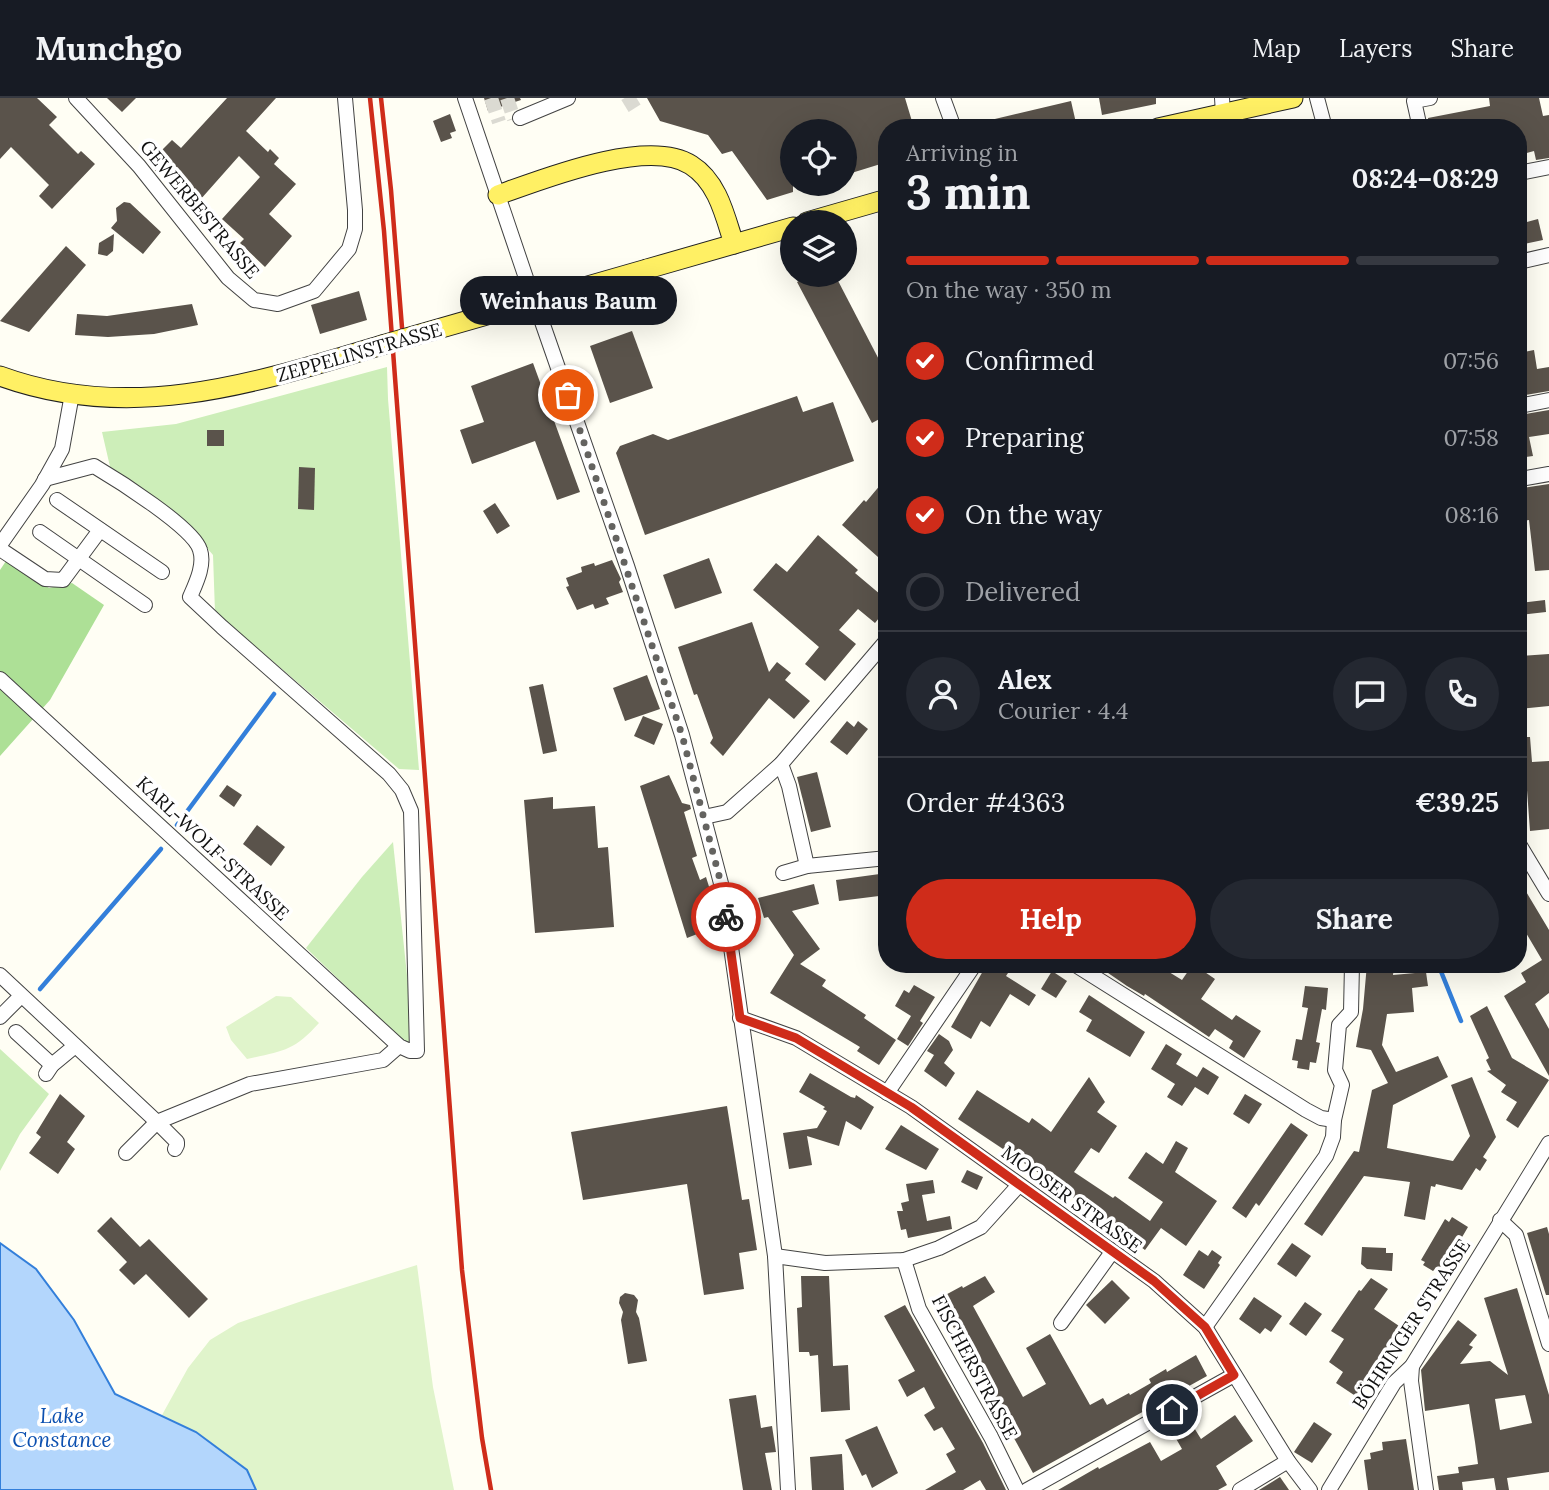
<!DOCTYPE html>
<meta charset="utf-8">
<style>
:root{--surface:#171b24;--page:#242831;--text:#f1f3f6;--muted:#9ea1a6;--line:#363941;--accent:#cf2c1a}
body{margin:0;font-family:Lora,serif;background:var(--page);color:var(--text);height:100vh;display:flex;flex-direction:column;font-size:26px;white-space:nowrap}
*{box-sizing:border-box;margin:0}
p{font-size:23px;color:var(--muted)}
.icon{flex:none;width:38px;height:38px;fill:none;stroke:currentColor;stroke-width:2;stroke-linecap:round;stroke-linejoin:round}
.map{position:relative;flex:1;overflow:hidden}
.side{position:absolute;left:878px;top:21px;width:649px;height:854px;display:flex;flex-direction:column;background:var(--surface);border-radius:28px;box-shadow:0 7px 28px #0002}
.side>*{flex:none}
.fabs{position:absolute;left:780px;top:21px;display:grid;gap:14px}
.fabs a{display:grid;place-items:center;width:77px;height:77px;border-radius:50%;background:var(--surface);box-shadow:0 7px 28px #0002;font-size:35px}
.pin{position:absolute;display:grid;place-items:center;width:60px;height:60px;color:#fff;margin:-30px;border:4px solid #fff;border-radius:50%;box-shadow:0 2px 7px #0007}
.courier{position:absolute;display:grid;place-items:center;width:70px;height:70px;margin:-35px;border:5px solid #cf2c1a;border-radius:50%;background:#fff;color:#222;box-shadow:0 2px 9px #0007}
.bubble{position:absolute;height:49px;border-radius:24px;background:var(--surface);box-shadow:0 7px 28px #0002;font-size:23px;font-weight:700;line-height:49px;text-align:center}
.head em{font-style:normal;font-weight:700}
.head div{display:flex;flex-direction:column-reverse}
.head{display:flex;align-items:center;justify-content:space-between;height:119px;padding:0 28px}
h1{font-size:46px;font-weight:700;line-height:52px}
.bar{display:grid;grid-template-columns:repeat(4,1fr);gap:10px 7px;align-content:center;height:84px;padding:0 28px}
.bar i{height:9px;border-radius:5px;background:var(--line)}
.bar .active{background:var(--accent)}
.bar p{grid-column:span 4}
.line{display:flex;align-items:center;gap:18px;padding:0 28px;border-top:2px solid var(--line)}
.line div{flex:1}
.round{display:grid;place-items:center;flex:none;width:74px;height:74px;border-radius:37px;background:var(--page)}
ol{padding:0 28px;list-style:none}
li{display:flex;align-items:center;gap:21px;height:77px}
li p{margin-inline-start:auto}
li .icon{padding:7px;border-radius:50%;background:var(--accent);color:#fff;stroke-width:4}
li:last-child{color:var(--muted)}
li i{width:38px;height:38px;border:4px solid var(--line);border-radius:50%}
.button{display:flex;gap:14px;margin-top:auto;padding:14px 28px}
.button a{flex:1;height:80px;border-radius:42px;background:var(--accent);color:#fff;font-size:28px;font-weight:700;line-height:80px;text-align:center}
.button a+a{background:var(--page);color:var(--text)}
header{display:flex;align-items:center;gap:42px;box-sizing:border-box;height:98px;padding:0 35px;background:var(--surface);border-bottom:2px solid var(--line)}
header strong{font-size:33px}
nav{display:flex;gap:38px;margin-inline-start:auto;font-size:24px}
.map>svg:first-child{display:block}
</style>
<header>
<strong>Munchgo</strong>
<nav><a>Map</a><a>Layers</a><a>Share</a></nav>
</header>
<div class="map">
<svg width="1549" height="1392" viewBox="0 0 1549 1392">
<rect width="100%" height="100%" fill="#fffef4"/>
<!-- green -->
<g fill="#cdeeb9">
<polygon points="387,269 388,301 419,672 399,671 215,514 213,457 190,430 111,373 102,334 176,326"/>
<polygon points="393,744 414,944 404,944 306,850 362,779"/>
<polygon points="0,951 49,996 20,1036 0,1073"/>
</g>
<!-- forest -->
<polygon fill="#ade096" points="6,463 49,490 72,485 104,507 50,602 0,658 0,472"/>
<!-- pitch -->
<g fill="#e0f4cb">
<path d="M 276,898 L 291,899 L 319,925 C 294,953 283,953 247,961 L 231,942 L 226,929 Z"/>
<polygon points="417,1167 433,1289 454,1392 256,1392 247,1372 196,1334 162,1317 188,1270 210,1242 238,1225 302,1203"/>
</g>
<!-- water -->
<polygon fill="#b3d6fc" stroke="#337fda" stroke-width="2" points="0,1145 36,1171 74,1222 115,1296 196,1334 247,1372 256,1392 0,1392"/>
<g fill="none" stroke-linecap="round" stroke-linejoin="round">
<!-- stream -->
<g stroke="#337fda" stroke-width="4.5">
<polyline points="177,727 274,596"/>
<polyline points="1438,866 1461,923"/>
<polyline points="40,891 161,751"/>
</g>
</g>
<!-- building -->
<g fill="#5a534b" fill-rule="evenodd">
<polygon points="0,0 37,0 57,19 49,27 78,56 81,53 95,66 52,111 39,98 49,87 11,49 0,61"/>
<polygon points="107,0 136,0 122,14"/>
<polygon points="227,0 276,0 246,33 268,54 270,51 279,60 274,66 296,86 269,116 292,138 265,169 240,145 244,141 222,121 260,79 239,58 200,102 166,71 159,77 149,65 172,42 181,50"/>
<polygon points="484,0 520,0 521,2 488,13"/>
<polygon points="647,0 905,0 914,30 887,30 887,64 845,77 845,33 793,33 793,94 767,102 732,53 722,56 708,37 660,23"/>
<polygon points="1099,0 1156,0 1156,6 1102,17"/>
<polygon points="1489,0 1539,0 1543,18 1549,17 1549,60 1536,62 1534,53 1519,57 1519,30 1429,30 1428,20 1490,8"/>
<polygon points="1071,3 1076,25 1058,30 979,30 978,25"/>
<polygon points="450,16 456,33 450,35 452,40 441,44 433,23"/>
<polygon points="124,104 130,105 161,134 143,156 111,130 117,123 116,110"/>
<polygon points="1538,121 1543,142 1519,147 1519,126"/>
<polygon points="114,136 113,153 107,158 98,156 99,145"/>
<polygon points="66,148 86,167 29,234 0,223"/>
<polygon points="810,177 835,177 887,277 887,317 872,325 797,184"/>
<polygon points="359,193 367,222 320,236 311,207"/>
<polygon points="192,206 198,227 154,236 108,239 75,237 77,216 107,218"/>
<polygon points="632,233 653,290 610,305 590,248"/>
<polygon points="1534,252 1537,271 1549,269 1549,293 1519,298 1519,274 1522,273 1519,255"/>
<polygon points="533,265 580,394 557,402 535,343 472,366 460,332 484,324 471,288"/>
<polygon points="797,298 803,314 833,304 854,363 645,437 616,355 620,348 653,336 668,342"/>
<polygon points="1549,312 1549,336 1529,339 1533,358 1519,360 1519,317"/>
<rect x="207" y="332" width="17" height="16"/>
<polygon points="299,369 315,370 314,412 298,411"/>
<polygon points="887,379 887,416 878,426 887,434 887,467 842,427 864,402 866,404"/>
<polygon points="1549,386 1549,472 1535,473 1529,422 1521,423 1519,407 1525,407 1523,390"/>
<polygon points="495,405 510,428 497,436 483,413"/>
<polygon points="818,437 858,472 855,475 887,502 887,510 875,525 858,511 839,532 856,546 825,583 805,566 819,549 753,492 776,465 787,474"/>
<polygon points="709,460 722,495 675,511 663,477"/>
<polygon points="612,462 621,481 619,484 623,494 606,500 609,506 595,511 593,506 577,512 566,489 569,488 566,480 582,474 581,469 594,465 595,468"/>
<polygon points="1545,502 1546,514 1519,517 1519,505"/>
<polygon points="752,524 769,574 777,564 791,575 785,582 810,603 794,621 769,600 723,658 710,645 713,640 697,596 694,597 678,549"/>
<polygon points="1549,556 1549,608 1519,611 1519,558"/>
<polygon points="647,577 660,611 625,623 613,590"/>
<polygon points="543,586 557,653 543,656 529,589"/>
<polygon points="643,618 663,626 654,647 634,638"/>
<polygon points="847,623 854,629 858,623 868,631 847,657 830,644"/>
<polygon points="1519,639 1530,639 1532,664 1549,663 1549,731 1530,733 1525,665 1519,666"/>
<polygon points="817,674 831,729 811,734 797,679"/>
<polygon points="669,677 682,705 690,707 691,711 684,714 697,758 692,760 700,782 706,779 711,795 705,796 715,829 687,840 640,688"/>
<polygon points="227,687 242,697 234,709 219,698"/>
<polygon points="553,699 553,711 595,708 598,750 608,749 614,829 535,835 524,702"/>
<polygon points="257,727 285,749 271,768 243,746"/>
<polygon points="887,775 887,797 839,803 836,782"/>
<polygon points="1519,782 1549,832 1549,895 1535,906 1549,931 1549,978 1504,898 1526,884 1521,875 1542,862 1519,823"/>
<polygon points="814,786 819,806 792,813 820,851 800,866 826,882 822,888 866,917 864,920 896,942 879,967 857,953 860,949 770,895 794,857 768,819 764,820 758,800"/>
<polygon points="987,866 1014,866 1006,878 1036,897 1029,908 1010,896 990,929 981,923 971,941 951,929"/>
<polygon points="1095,866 1156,866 1182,882 1193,866 1215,881 1201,901 1232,922 1236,917 1261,933 1244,960 1229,950 1233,943 1215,931 1209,939 1145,896 1144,898 1127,888"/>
<polygon points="1367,866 1394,869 1393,877 1426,874 1428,888 1412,890 1414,914 1387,916 1382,947 1396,974 1438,958 1448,979 1393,1007 1387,1050 1453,1063 1470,1038 1451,987 1472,979 1496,1039 1483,1059 1487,1062 1480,1073 1476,1070 1462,1092 1436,1086 1435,1089 1431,1088 1425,1122 1404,1118 1410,1084 1364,1078 1322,1138 1304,1126 1354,1053 1359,1054 1372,992 1388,985 1371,952 1356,949 1363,911"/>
<polygon points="1052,873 1067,883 1056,900 1041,891"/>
<polygon points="914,887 935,899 920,923 917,921 923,925 908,948 897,941 911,918 895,908 904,892 909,895"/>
<polygon points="1305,888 1328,890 1326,912 1322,911 1316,944 1320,945 1316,965 1310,964 1309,972 1297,970 1298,963 1292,962 1296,941 1302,942 1308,910 1302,909"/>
<polygon points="1089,897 1145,934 1130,959 1086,933 1092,922 1079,914"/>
<polygon points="1487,908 1512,960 1549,982 1518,1030 1506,1022 1517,1004 1501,994 1506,987 1487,973 1491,972 1486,962 1489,960 1470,918"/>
<polygon points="939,936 949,943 953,952 944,965 955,975 946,989 924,973 934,957 927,953"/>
<polygon points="1166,946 1182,956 1176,966 1197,979 1203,969 1219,979 1208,997 1195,989 1182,1008 1167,999 1175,986 1151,971"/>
<polygon points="810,975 851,999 855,1000 856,997 874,1009 861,1032 846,1023 839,1048 807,1038 812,1067 789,1071 783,1035 817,1030 827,1013 823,1011 825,1009 799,994"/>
<polygon points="1089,979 1105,1004 1097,1014 1117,1028 1099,1055 1091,1050 1074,1074 1113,1100 1115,1098 1150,1123 1163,1104 1128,1080 1146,1054 1163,1066 1176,1043 1188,1050 1175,1074 1217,1103 1186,1148 1161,1130 1145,1152 1051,1083 958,1021 977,992 1029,1025 1032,1020 1051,1034"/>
<polygon points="60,996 85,1018 67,1044 75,1051 58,1076 29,1055 41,1039 36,1035"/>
<polygon points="1245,996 1262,1006 1249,1026 1233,1016"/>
<polygon points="727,1008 742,1102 749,1101 757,1152 739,1155 744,1191 704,1197 687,1086 583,1102 571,1034"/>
<polygon points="1291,1025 1308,1037 1259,1108 1256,1105 1246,1120 1232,1110"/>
<polygon points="901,1027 939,1051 926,1072 885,1051"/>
<polygon points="967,1072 983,1079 977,1092 961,1084"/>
<polygon points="933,1082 935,1095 922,1097 927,1123 950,1118 952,1131 908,1140 906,1131 901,1132 897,1113 903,1113 901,1105 909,1103 906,1086"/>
<polygon points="111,1119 140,1149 149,1141 208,1201 189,1220 146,1176 134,1187 119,1172 127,1164 97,1133"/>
<polygon points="1452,1119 1468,1129 1441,1175 1435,1171 1433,1173 1423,1167 1425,1164 1421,1162 1445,1121 1449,1124"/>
<polygon points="1547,1129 1549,1136 1549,1197 1546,1197 1527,1135"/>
<polygon points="1292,1145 1311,1158 1296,1179 1277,1166"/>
<polygon points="1362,1149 1386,1150 1386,1155 1393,1155 1392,1173 1367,1171 1361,1166"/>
<polygon points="1199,1152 1208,1158 1212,1152 1222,1159 1218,1165 1220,1167 1204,1191 1183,1177"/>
<polygon points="801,1178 829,1178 833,1268 848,1267 850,1312 821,1314 818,1257 810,1258 809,1254 799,1254 797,1210 802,1209"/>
<polygon points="985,1178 995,1194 973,1208 1023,1299 1046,1286 1026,1250 1050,1236 1090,1307 1103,1300 1107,1307 1129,1295 1130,1297 1151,1285 1149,1281 1166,1271 1167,1274 1196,1257 1207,1278 1033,1375 938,1201 962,1188 963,1190"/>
<polygon points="1371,1180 1388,1191 1374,1211 1402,1230 1357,1299 1336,1285 1343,1274 1329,1264 1344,1241 1331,1233 1359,1192 1361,1193"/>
<polygon points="1112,1182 1130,1200 1105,1226 1086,1207"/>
<path d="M 1517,1190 L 1549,1297 L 1549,1374 L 1507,1380 L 1509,1392 L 1496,1392 L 1494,1380 L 1462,1384 L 1463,1392 L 1439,1392 L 1437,1378 L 1459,1375 L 1458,1369 L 1478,1366 L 1475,1344 L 1469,1306 L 1425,1313 L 1421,1272 L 1458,1222 L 1477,1237 L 1469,1247 L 1473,1249 L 1460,1266 L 1490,1263 L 1508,1277 L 1484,1200 ZM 1525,1297 L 1532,1325 L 1500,1332 L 1495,1301 Z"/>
<polygon points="625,1195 634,1197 638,1202 636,1214 639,1220 647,1263 628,1266 621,1222 623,1214 619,1205 620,1199"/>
<polygon points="1254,1199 1282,1218 1271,1234 1265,1230 1260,1236 1239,1221"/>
<polygon points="1305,1204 1322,1216 1306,1238 1289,1226"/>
<polygon points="905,1207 983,1345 1006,1392 986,1392 980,1382 963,1392 925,1392 956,1374 946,1356 955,1351 942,1329 934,1333 924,1317 935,1310 924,1289 907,1299 898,1282 915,1273 884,1218"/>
<polygon points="756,1297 761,1330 772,1328 776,1354 765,1355 772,1392 743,1392 740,1373 729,1301"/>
<polygon points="1235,1317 1253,1343 1216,1368 1227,1387 1218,1392 1058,1392 1098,1369 1099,1371 1150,1344 1161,1363 1182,1351 1170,1330 1188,1320 1201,1341"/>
<polygon points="1314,1324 1332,1336 1312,1365 1294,1354"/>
<polygon points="877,1328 898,1375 872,1390 866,1376 862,1378 845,1342"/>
<polygon points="1406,1341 1414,1392 1368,1392 1364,1362 1371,1361 1370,1355 1383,1352 1382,1344"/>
<polygon points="842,1356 844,1392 812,1392 810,1359"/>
<polygon points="1280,1379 1289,1392 1259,1392"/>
</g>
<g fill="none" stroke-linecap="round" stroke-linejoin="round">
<!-- minor-tunnel -->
<g stroke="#dbdad2" stroke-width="14" stroke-dasharray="14 7" stroke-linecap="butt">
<polyline points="491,0 499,24"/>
<polyline points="507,0 514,21"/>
<polyline points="625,8 638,0"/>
<polyline points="526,180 541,221"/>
</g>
<!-- minor casing -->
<g stroke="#434343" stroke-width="16">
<g id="minor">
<polyline points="76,0 139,68 228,180 254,202 278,206 314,193 349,151 355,131 355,112 345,0"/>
<polyline points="465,0 526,180"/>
<polyline points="943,0 954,30"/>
<polyline points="1222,0 1223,15 1228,30"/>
<polyline points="1317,0 1325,30"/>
<polyline points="520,20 568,0"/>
<polyline points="1420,30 1414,3 1430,0"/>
<polyline points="1519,75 1549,69"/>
<polyline points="1519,164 1549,157"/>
<polyline points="541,221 627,468 682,637 723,793 775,1158 788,1392"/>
<polyline points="1519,308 1549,302"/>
<polyline points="1521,381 1549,376"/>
<polyline points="57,402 162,474"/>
<polyline points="40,434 145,507"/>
<polyline points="0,447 42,387 62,351 72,296"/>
<polyline points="0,451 45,481 63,482 100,432"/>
<path d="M 0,581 L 399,948 L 410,953 L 417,953 L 411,713 L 402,692 L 389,676 L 222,529 L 190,499 C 196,485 205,467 200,452 C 194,430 116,381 94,368 L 45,381"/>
<polyline points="781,666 789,688 807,768"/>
<polyline points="704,719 727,714 781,666 887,542"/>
<polyline points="1519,746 1549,796"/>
<polyline points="783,775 807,768 887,760"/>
<polyline points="1074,866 1306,1012 1321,1020 1334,1022"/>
<polyline points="0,877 157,1024 177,1044 177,1047 175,1051"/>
<polyline points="0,919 21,898"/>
<polyline points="740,920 796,940 911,1009 1154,1183 1205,1229 1288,1363 1310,1392"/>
<polyline points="16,934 52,967"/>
<polyline points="46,976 52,967 75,948"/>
<polyline points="887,995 975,866"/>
<polyline points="126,1055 157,1024 250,986 383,962 399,948"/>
<polyline points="1500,1122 1516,1137 1549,1246"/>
<polyline points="775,1158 825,1165 904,1162 939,1150 981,1129 1019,1087"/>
<polyline points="904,1162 919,1211 991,1339 1017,1392"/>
<polyline points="1061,1225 1112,1154"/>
<polyline points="1205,1229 1326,1058 1333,1039 1334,1022 1342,987 1335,972 1339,927 1351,914 1352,866"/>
<polyline points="1412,1268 1411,1283 1426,1392"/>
<polyline points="1027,1392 1234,1277"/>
<polyline points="1240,1392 1288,1363"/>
<polyline points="1329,1392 1394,1285 1412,1268 1549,1045"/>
</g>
</g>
<!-- major casing -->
<g stroke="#212121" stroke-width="21">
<g id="major">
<polyline points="1158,30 1293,0"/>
<path d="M 498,97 C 543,81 648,39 691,67 C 718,84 725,118 734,146"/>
<polyline points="807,124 887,101"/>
<polyline points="647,171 793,129"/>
<path d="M 0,278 C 131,326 256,285 382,247"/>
</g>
</g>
<!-- minor -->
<use href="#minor" stroke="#fff" stroke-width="14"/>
<!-- major -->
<use href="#major" stroke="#fff064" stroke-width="19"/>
<!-- rail -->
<g stroke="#cf2c1a" stroke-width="4.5">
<polyline points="370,0 384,133 462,1172 482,1340 491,1392"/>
<polyline points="381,0 391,92 403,242"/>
</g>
<!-- major-bridge casing -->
<g stroke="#212121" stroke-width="21" stroke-linecap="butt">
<polyline id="major-bridge" points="382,247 647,171"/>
</g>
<!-- major-bridge -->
<use href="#major-bridge" stroke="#fff064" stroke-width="19"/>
</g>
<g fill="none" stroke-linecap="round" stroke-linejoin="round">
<!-- done -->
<polyline stroke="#646360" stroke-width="7" stroke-dasharray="0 12.6" points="568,297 682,637 723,793 726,819"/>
<!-- route -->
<polyline stroke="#cf2c1a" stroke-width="9" points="726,819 740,920 796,940 911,1009 1154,1183 1205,1229 1234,1277 1172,1312"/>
</g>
<g text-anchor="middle" stroke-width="7" stroke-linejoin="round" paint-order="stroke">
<!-- street labels -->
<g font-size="19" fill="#101010" stroke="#fff">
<text transform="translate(200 111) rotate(50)" y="7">GEWERBESTRASSE</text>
<text transform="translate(359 254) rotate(-16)" y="7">ZEPPELINSTRASSE</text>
<text transform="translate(213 750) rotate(43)" y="7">KARL-WOLF-STRASSE</text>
<text transform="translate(1072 1101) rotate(36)" y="7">MOOSER STRASSE</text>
<text transform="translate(1411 1226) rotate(-57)" y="7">BÖHRINGER STRASSE</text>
<text transform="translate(975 1269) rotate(62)" y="7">FISCHERSTRASSE</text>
</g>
<!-- water labels -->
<g font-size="21" font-style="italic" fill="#0c50b0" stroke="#fff">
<text x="62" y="1325">Lake<tspan x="62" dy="24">Constance</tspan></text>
</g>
</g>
</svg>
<div class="fabs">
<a><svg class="icon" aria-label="locate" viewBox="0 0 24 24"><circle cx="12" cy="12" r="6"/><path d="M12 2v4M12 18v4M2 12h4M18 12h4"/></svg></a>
<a><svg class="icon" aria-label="layers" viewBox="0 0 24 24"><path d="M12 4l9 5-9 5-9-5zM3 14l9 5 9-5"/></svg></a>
</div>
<div class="pin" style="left:568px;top:297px;background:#ea580c"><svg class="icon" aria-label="bag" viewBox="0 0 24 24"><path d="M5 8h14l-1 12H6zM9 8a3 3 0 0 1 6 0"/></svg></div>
<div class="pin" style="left:1172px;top:1312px;background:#1f2937"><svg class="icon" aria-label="home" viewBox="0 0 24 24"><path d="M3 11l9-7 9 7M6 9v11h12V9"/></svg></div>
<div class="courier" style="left:726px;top:819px"><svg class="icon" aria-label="bike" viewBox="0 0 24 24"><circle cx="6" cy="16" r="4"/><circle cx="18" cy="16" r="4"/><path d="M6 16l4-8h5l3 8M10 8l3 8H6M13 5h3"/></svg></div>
<div class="bubble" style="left:460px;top:178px;width:217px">Weinhaus Baum</div>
<section class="side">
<div class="head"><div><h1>3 min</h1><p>Arriving in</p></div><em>08:24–08:29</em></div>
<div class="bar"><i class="active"></i><i class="active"></i><i class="active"></i><i></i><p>On the way · 350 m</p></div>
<ol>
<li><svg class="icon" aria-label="check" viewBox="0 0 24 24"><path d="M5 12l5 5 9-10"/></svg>Confirmed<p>07:56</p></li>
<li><svg class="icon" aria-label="check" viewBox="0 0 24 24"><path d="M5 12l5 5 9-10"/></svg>Preparing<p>07:58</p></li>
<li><svg class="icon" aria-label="check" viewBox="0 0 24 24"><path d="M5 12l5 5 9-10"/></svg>On the way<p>08:16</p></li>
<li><i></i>Delivered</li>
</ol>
<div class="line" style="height:126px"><a class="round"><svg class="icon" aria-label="person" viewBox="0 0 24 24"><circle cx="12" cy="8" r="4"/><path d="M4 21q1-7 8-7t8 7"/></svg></a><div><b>Alex</b><p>Courier · 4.4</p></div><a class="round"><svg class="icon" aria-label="chat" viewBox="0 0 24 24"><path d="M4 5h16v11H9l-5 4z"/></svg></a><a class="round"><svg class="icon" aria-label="phone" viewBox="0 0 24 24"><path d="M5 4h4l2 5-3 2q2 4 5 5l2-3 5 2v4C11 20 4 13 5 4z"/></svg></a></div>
<div class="line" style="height:91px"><div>Order #4363</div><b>€39.25</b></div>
<div class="button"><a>Help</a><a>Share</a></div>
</section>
</div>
